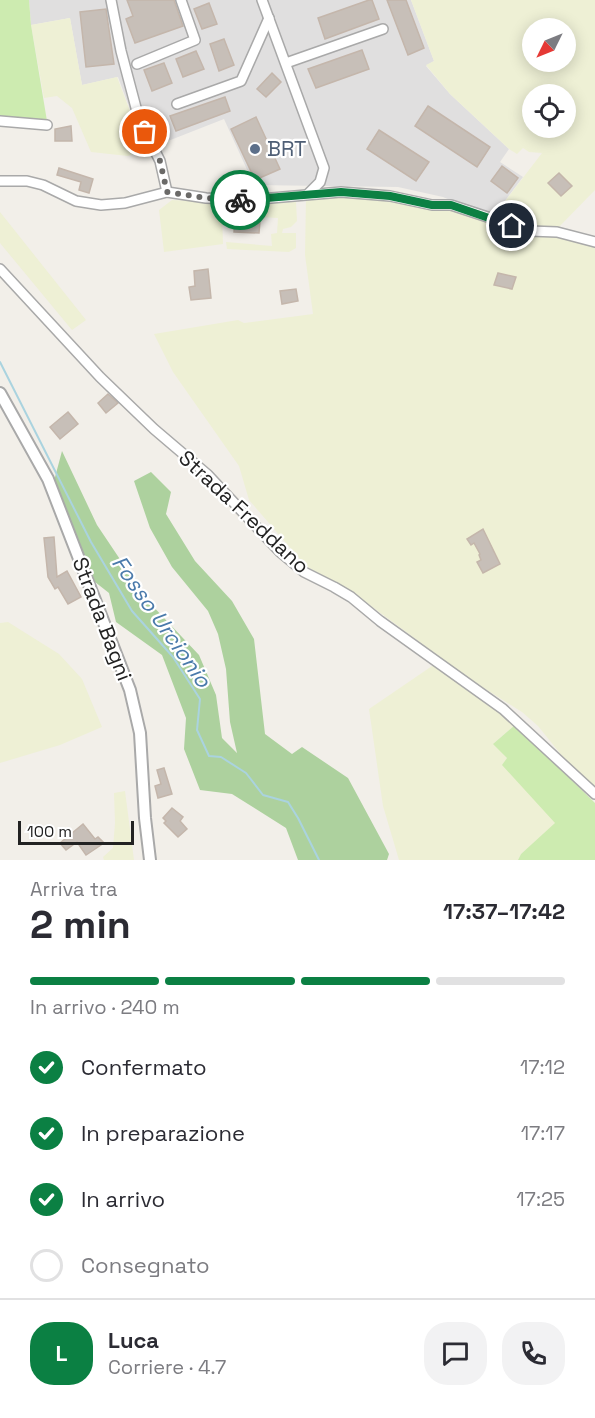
<!DOCTYPE html>
<html lang="it">
<meta charset="utf-8">
<style>
:root{--surface:#fff;--page:#f2f2f3;--text:#2b2b33;--muted:#7c7c81;--line:#e1e1e2;--accent:#0b8043}
body{margin:0;font-family:"Space Grotesk",sans-serif;background:var(--page);color:var(--text);height:100vh;display:flex;flex-direction:column;font-size:22px;white-space:nowrap}
*{box-sizing:border-box;margin:0}
p{font-size:20px;color:var(--muted)}
.icon{flex:none;width:33px;height:33px;fill:none;stroke:currentColor;stroke-width:2;stroke-linecap:round;stroke-linejoin:round}
.map{position:relative;height:860px;overflow:hidden}
.side{display:flex;flex-direction:column;background:var(--surface);flex:1}
.side>*{flex:none}
.needle{width:39px;rotate:227deg}
.buttons{position:absolute;left:522px;top:18px;display:grid;gap:12px}
.buttons a{display:grid;place-items:center;width:54px;height:54px;border-radius:50%;background:var(--surface);box-shadow:0 3px 15px #0003;font-size:30px}
.scale{position:absolute;left:18px;bottom:15px;width:116px;box-sizing:border-box;padding-left:6px;border:3px solid #222;border-top:0;font-size:16px;line-height:21px;white-space:nowrap;color:#222;-webkit-text-stroke:4px #fff;paint-order:stroke}
.pin{position:absolute;display:grid;place-items:center;width:51px;height:51px;color:#fff;margin:-26px;border:3px solid #fff;border-radius:50%;box-shadow:0 2px 6px #0007}
.courier{position:absolute;display:grid;place-items:center;width:60px;height:60px;margin:-30px;border:4px solid #0b8043;border-radius:50%;background:#fff;color:#222;box-shadow:0 2px 8px #0007}
.overview em{font-style:normal;font-weight:700}
.overview div{display:flex;flex-direction:column-reverse}
.overview{display:flex;align-items:center;justify-content:space-between;height:102px;padding:0 30px}
h1{font-size:39px;font-weight:700;line-height:45px}
.bar{display:grid;grid-template-columns:repeat(4,1fr);gap:9px 6px;align-content:center;height:72px;padding:0 30px}
.bar i{height:8px;border-radius:4px;background:var(--line)}
.bar .selected{background:var(--accent)}
.bar p{grid-column:span 4}
.line{display:flex;align-items:center;gap:15px;padding:0 30px;border-top:2px solid var(--line)}
.line div{flex:1}
.round{display:grid;place-items:center;flex:none;width:63px;height:63px;border-radius:24px;background:var(--page)}
ol{padding:0 30px;list-style:none}
li{display:flex;align-items:center;gap:18px;height:66px}
li p{margin-inline-start:auto}
li .icon{padding:6px;border-radius:50%;background:var(--accent);color:#fff;stroke-width:4}
li:last-child{color:var(--muted)}
li i{width:33px;height:33px;border:3px solid var(--line);border-radius:50%}
.map>svg:first-child{display:block}
</style>
<div class="map">
<svg width="595" height="860" viewBox="0 0 595 860">
<rect width="100%" height="100%" fill="#f2efe9"/>
<!-- residential -->
<polygon fill="#e0dfdf" points="29,0 411,0 434,61 426,66 450,94 509,149 500,162 523,177 492,218 443,197 398,187 254,185 224,119 145,150 118,77 82,85 70,18 31,25"/>
<!-- farmland -->
<g fill="#eef0d5" fill-rule="evenodd">
<path d="M 411,0 L 595,0 L 595,190 L 557,229 L 531,229 L 492,218 L 542,153 L 529,152 L 523,148 L 517,154 L 509,149 L 450,94 L 426,65 L 434,61 ZM 532,28 L 566,28 L 566,62 L 532,62 ZM 532,94 L 566,94 L 566,128 L 532,128 Z"/>
<polygon points="70,18 82,85 117,77 145,150 128,156 91,152 72,108 57,96 44,98 31,25"/>
<polygon points="341,194 451,208 595,245 595,789 571,767 538,726 522,712 471,680 352,592 306,566 249,500 239,466 173,372 154,334 238,320 244,323 313,314 305,255 306,197"/>
<polygon points="172,200 258,204 296,202 297,221 291,227 283,229 282,233 296,233 296,248 289,252 227,249 226,242 272,246 271,234 277,233 278,218 222,215 223,244 164,252 159,210"/>
<polygon points="0,212 86,320 72,330 0,243"/>
<polygon points="8,622 59,654 82,679 102,727 60,745 0,763 0,623"/>
<polygon points="435,664 515,725 494,743 507,758 503,765 556,823 521,854 518,860 399,860 383,806 369,709"/>
<polygon points="125,791 134,860 104,860 103,857 113,848 115,823 114,793"/>
</g>
<!-- grass -->
<g fill="#cdebb0">
<polygon points="0,0 29,0 31,25 47,121 0,118"/>
<polygon points="515,725 595,803 595,860 518,860 521,854 555,823 502,765 507,758 493,744"/>
</g>
<!-- forest -->
<polygon fill="#add19e" points="62,451 97,525 148,601 199,655 216,695 222,738 237,753 230,722 226,669 218,634 208,611 172,567 150,528 134,481 151,472 171,492 166,514 195,561 232,601 254,639 265,734 292,754 302,747 348,778 389,854 387,860 298,860 286,828 232,794 200,790 184,749 186,718 162,655 116,622 109,593 95,582 54,481"/>
<g fill="none" stroke-linecap="round" stroke-linejoin="round">
<!-- stream -->
<polyline stroke="#aad3df" stroke-width="2" points="0,362 91,542 132,611 173,657 200,699 197,730 209,756 221,757 246,773 263,795 288,802 298,818 319,860"/>
</g>
<!-- building -->
<g fill="#c7bfb8" stroke="#c4b6ab" stroke-width="1.5">
<polygon points="127,0 174,0 183,26 135,43 126,19 133,16"/>
<polygon points="369,0 372,0 379,19 325,39 318,18"/>
<polygon points="387,0 406,0 424,48 408,55"/>
<polygon points="209,3 217,24 202,29 194,9"/>
<polygon points="106,9 114,64 86,67 80,12"/>
<polygon points="224,39 234,65 219,71 210,44"/>
<polygon points="362,50 369,69 316,88 308,69"/>
<polygon points="196,51 204,69 183,77 176,59"/>
<polygon points="164,63 172,83 152,91 144,70"/>
<polygon points="272,73 281,82 266,97 257,89"/>
<polygon points="225,97 230,111 176,131 170,116"/>
<polygon points="428,106 490,147 477,167 415,126"/>
<polygon points="256,117 280,169 255,180 231,129"/>
<polygon points="71,126 72,141 55,141 55,129"/>
<polygon points="379,130 429,162 416,181 367,149"/>
<polygon points="502,166 518,178 507,193 491,181"/>
<polygon points="59,168 93,179 89,193 79,190 81,182 57,175"/>
<polygon points="559,173 572,186 561,196 548,183"/>
<polygon points="235,220 260,221 259,233 234,232"/>
<polygon points="208,269 211,298 191,300 189,287 195,286 194,271"/>
<polygon points="498,273 516,277 512,289 494,285"/>
<polygon points="296,289 298,301 282,304 280,291"/>
<polygon points="108,394 118,403 106,413 98,403"/>
<polygon points="68,412 78,424 60,439 50,427"/>
<polygon points="483,529 500,564 483,573 477,562 481,560 479,555 480,554 474,543 471,545 467,539"/>
<polygon points="54,537 57,577 67,571 81,597 68,604 58,587 55,589 48,577 44,538"/>
<polygon points="164,768 172,794 158,798 155,786 161,784 157,770"/>
<polygon points="172,808 183,817 180,821 187,829 178,837 164,823 166,821 163,818"/>
<polygon points="83,824 95,839 98,837 104,843 86,855 77,842 66,850 60,843"/>
</g>
<g fill="none" stroke-linecap="round" stroke-linejoin="round">
<!-- minor casing -->
<g stroke="#a9a9a9" stroke-width="12">
<g id="minor">
<polyline points="111,0 121,51 139,119 160,161 167,192"/>
<polyline points="262,0 324,168 320,182 308,194"/>
<polyline points="286,63 383,29"/>
<polyline points="137,64 195,40 181,0"/>
<polyline points="177,104 241,81 269,18"/>
<polyline points="0,121 47,125"/>
<polyline points="0,181 27,181 43,185 76,201 101,205 125,203 167,192 206,198 249,200 341,192 390,196 432,205 451,205 530,231 557,232 595,242"/>
<polyline points="0,269 100,377 154,429 208,475 280,552 304,572 334,587 351,597 380,621 503,709 595,794"/>
</g>
</g>
<!-- tertiary casing -->
<g stroke="#a9a9a9" stroke-width="14">
<polyline id="tertiary" points="0,393 48,479 130,690 140,733 145,818 150,860"/>
</g>
<!-- minor -->
<use href="#minor" stroke="#fff" stroke-width="9"/>
<!-- tertiary -->
<use href="#tertiary" stroke="#fff" stroke-width="10"/>
</g>
<g fill="none" stroke-linecap="round" stroke-linejoin="round">
<!-- done -->
<polyline stroke="#6b6a68" stroke-width="6" stroke-dasharray="0 10.8" points="145,132 160,161 167,192 206,198 240,200"/>
<!-- route -->
<polyline stroke="#0b8043" stroke-width="8" points="240,200 341,192 390,196 432,205 451,205 512,226"/>
</g>
<!-- markers -->
<circle fill="#5c6f8a" stroke="#fff" stroke-width="2" cx="255" cy="149" r="6"/>
<g text-anchor="middle" stroke-width="4.5" stroke-linejoin="round" paint-order="stroke">
<!-- service labels -->
<g font-size="21" fill="#4e5e75" stroke="#fff" text-anchor="start">
<text x="267" y="156">BRT</text>
</g>
<!-- street labels -->
<g font-size="21" fill="#222" stroke="#fff">
<text transform="translate(244 512) rotate(43)" y="7">Strada Freddano</text>
<text transform="translate(102 619) rotate(69)" y="7">Strada Bagni</text>
</g>
<!-- water labels -->
<g font-size="22" font-style="italic" fill="#4a7aab" stroke="#fff">
<text transform="translate(162 621) rotate(55)" y="8">Fosso Urcionio</text>
</g>
</g>
</svg>
<div class="buttons">
<a><svg class="needle" viewBox="-14 -14 28 28"><path d="M0-13l5 13h-10z" fill="#e53935"/><path d="M0 13l5-13h-10z" fill="#7c7c81"/></svg></a>
<a><svg class="icon" aria-label="locate" viewBox="0 0 24 24"><circle cx="12" cy="12" r="6"/><path d="M12 2v4M12 18v4M2 12h4M18 12h4"/></svg></a>
</div>
<div class="scale">100 m</div>
<div class="pin" style="left:145px;top:132px;background:#ea580c"><svg class="icon" aria-label="bag" viewBox="0 0 24 24"><path d="M5 8h14l-1 12H6zM9 8a3 3 0 0 1 6 0"/></svg></div>
<div class="pin" style="left:512px;top:226px;background:#1f2937"><svg class="icon" aria-label="home" viewBox="0 0 24 24"><path d="M3 11l9-7 9 7M6 9v11h12V9"/></svg></div>
<div class="courier" style="left:240px;top:200px"><svg class="icon" aria-label="bike" viewBox="0 0 24 24"><circle cx="6" cy="16" r="4"/><circle cx="18" cy="16" r="4"/><path d="M6 16l4-8h5l3 8M10 8l3 8H6M13 5h3"/></svg></div>
</div>
<section class="side">
<div class="overview"><div><h1>2 min</h1><p>Arriva tra</p></div><em>17:37–17:42</em></div>
<div class="bar"><i class="selected"></i><i class="selected"></i><i class="selected"></i><i></i><p>In arrivo · 240 m</p></div>
<ol>
<li><svg class="icon" aria-label="check" viewBox="0 0 24 24"><path d="M5 12l5 5 9-10"/></svg>Confermato<p>17:12</p></li>
<li><svg class="icon" aria-label="check" viewBox="0 0 24 24"><path d="M5 12l5 5 9-10"/></svg>In preparazione<p>17:17</p></li>
<li><svg class="icon" aria-label="check" viewBox="0 0 24 24"><path d="M5 12l5 5 9-10"/></svg>In arrivo<p>17:25</p></li>
<li><i></i>Consegnato</li>
</ol>
<div class="line" style="height:108px"><b class="round" style="background:var(--accent);color:#fff">L</b><div><b>Luca</b><p>Corriere · 4.7</p></div><a class="round"><svg class="icon" aria-label="chat" viewBox="0 0 24 24"><path d="M4 5h16v11H9l-5 4z"/></svg></a><a class="round"><svg class="icon" aria-label="phone" viewBox="0 0 24 24"><path d="M5 4h4l2 5-3 2q2 4 5 5l2-3 5 2v4C11 20 4 13 5 4z"/></svg></a></div>
</section>
